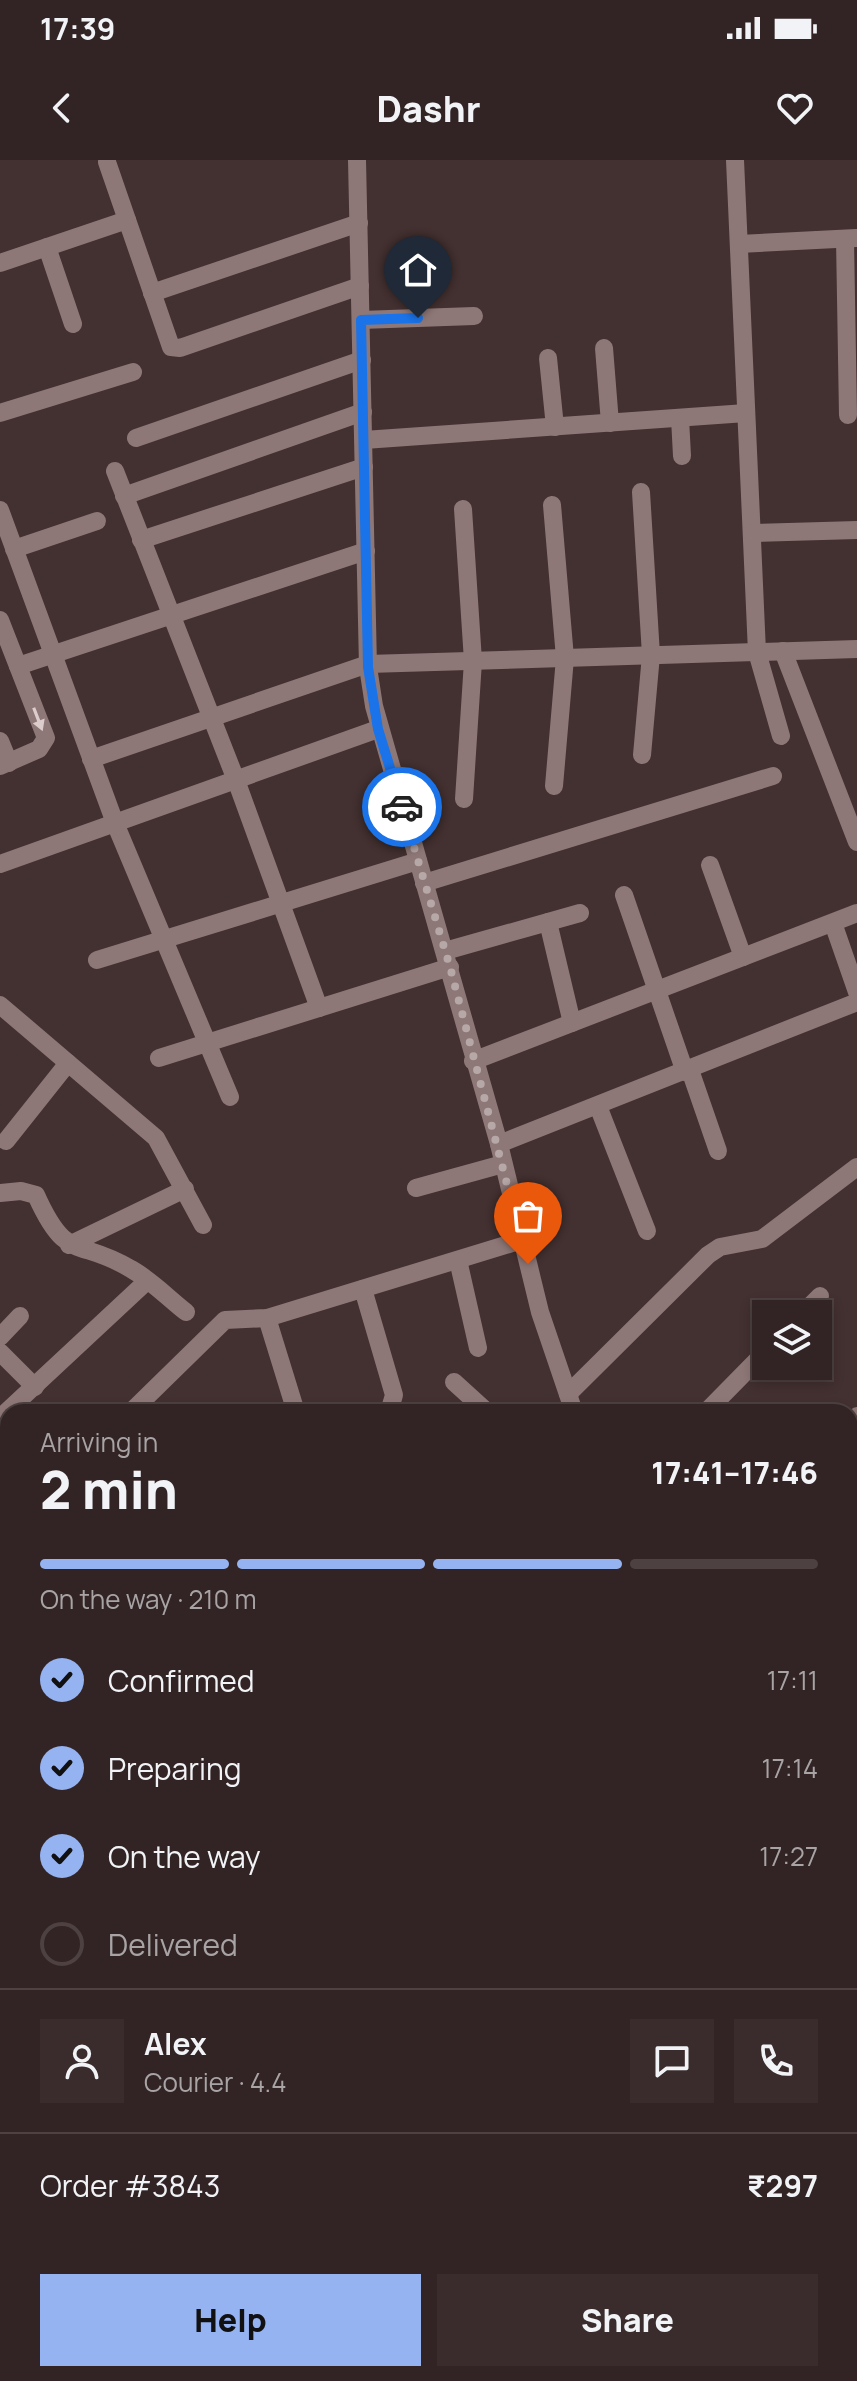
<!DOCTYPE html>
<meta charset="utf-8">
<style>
:root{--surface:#322424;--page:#3a2c2c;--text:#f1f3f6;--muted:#a8a4a6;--line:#4d4141;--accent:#95b2f1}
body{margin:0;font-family:Manrope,sans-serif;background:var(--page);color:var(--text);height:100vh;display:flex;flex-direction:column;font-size:30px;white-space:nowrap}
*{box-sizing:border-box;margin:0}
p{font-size:26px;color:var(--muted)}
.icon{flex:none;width:44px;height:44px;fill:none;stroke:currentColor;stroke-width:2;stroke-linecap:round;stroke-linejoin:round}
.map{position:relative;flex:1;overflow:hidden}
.side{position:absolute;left:0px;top:1244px;width:858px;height:978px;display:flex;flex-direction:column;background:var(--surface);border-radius:24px 24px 0 0;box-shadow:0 4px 12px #0003,0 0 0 2px var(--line)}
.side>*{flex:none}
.buttons{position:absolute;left:752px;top:1140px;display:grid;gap:16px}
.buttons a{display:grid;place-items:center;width:80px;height:80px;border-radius:0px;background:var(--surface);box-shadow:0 4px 12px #0003,0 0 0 2px var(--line);font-size:40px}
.pin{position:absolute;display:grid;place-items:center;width:68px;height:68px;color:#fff;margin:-82px -34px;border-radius:50% 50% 50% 0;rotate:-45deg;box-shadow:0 0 8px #0007}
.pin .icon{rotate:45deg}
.courier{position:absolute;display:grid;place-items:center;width:80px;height:80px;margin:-40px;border:6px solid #1a73e8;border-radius:50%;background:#fff;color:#222;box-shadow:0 2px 10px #0007}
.headline em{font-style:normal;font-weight:800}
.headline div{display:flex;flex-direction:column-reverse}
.headline{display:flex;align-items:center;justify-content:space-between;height:136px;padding:0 40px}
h1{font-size:52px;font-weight:800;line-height:60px}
.bar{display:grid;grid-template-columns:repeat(4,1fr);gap:12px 8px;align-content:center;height:96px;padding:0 40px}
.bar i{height:10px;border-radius:6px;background:var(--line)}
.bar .selected{background:var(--accent)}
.bar p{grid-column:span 4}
.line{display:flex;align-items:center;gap:20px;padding:0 40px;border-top:2px solid var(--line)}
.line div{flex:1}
.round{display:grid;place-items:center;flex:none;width:84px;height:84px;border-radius:0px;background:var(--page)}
ol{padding:0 40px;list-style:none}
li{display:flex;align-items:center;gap:24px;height:88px}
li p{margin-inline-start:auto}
li .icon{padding:8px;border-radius:50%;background:var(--accent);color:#111;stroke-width:4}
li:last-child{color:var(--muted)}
li i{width:44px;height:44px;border:4px solid var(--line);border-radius:50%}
.primary-button{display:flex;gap:16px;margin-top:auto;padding:16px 40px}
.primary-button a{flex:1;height:92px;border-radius:0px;background:var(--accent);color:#111;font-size:32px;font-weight:800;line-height:92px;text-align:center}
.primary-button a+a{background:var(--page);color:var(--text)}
.status{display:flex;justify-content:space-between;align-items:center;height:56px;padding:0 40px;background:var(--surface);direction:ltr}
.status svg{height:22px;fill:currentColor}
header{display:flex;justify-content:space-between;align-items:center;height:104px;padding:0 40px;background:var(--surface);font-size:36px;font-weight:800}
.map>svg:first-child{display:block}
</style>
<div class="status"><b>17:39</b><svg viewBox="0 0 49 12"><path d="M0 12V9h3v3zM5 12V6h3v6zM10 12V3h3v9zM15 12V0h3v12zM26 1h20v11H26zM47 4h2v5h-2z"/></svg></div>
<header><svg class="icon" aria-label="back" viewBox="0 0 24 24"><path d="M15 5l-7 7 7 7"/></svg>Dashr<svg class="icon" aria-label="heart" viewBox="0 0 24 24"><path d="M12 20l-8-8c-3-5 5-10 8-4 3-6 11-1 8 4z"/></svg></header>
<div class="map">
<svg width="857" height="2221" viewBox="0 0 857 2221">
<rect width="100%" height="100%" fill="#433030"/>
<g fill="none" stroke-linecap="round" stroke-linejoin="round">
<!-- minor -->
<g stroke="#8e7877" stroke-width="18">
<polyline points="357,0 368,507 374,546 499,984 540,1152 574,1252"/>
<polyline points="735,0 757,492 781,576"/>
<polyline points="107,2 171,187 180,188 360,126"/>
<polyline points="845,79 848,255"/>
<polyline points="739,84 856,78"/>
<polyline points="47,87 73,164"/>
<polyline points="0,103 127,60"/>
<polyline points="152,133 359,63"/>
<polyline points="361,160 474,156"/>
<polyline points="604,188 610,263"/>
<polyline points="548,198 555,267"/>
<polyline points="0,253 133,212"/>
<polyline points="680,258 682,296"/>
<polyline points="136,278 362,200"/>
<polyline points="364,280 746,253"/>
<polyline points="115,311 236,620 319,848"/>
<polyline points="641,332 651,495 642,595"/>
<polyline points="124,336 363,252"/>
<polyline points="552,345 565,498 554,626"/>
<polyline points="463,349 473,501 464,639"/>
<polyline points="0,350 115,663 230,937"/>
<polyline points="752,373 857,370"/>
<polyline points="141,380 364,307"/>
<polyline points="14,389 97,361"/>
<polyline points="0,460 46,578 39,589 0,606"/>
<polyline points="783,491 857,682"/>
<polyline points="18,506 366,391"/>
<polyline points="0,581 9,603"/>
<polyline points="91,599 368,504 857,489"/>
<polyline points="0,704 378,569"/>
<polyline points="710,705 743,797"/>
<polyline points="424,723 773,616"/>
<polyline points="624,735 685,912"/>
<polyline points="548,762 572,863"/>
<polyline points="833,763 857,832"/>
<polyline points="445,791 580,753"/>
<polyline points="97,800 418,701"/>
<polyline points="0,845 156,978 203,1065"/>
<polyline points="159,898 450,807"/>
<polyline points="473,901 857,753"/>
<polyline points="690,910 718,991"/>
<polyline points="598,946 647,1071"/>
<polyline points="6,981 68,903"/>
<polyline points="499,984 857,842"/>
<polyline points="416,1028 503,1004"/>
<path d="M 0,1033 L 21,1031 L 36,1035 C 67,1104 78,1077 131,1109 C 151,1120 168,1138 186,1152"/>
<polyline points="69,1085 185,1029"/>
<polyline points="458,1100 478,1188"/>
<polyline points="363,1129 394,1235 389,1252"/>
<polyline points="802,1154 820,1136"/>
<polyline points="267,1158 296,1252"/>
<polyline points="0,1177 20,1156"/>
<polyline points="0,1192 35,1227"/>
<polyline points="454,1222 487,1252"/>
<polyline points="568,1234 708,1095 720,1087 762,1079 857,1007"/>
<polyline points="131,1252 225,1160 267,1158 522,1080"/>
<polyline points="706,1252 766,1191"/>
<polyline points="0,1258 147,1121"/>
<polyline points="850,1263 857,1256"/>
<polyline points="0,1323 8,1329"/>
<polyline points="0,1385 8,1377"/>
<polyline points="850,1422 857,1414"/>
<polyline points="850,1563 857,1556"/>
<polyline points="0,1584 8,1574"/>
<polyline points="850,1728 857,1721"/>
<polyline points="0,1764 8,1754"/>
<polyline points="0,1939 8,1929"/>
<polyline points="0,2128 8,2110"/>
<polyline points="850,2150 857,2155"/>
<polyline points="244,2214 258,2221"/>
<polyline points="606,2214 616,2221"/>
<polyline points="82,2221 84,2214"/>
<polyline points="195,2221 198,2214"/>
<polyline points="416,2221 422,2214"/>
<polyline points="582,2221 586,2214"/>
<polyline points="735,2221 740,2214"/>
</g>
<!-- major -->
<g stroke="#d08f8e" stroke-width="20">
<polyline points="0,1454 8,1459"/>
<polyline points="0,1475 8,1480"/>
<polyline points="850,1893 857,1898"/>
<polyline points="850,1918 857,1922"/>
</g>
</g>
<!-- one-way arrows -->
<defs><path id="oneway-solid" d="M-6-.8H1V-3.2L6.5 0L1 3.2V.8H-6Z" transform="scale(2)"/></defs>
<use fill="#dccdcc" href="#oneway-solid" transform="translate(38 559) rotate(69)"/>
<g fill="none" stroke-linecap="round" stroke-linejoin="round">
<!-- done -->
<polyline stroke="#b7a8a8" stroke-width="8" stroke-dasharray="0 14.4" points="402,647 450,807 528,1104"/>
<!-- route -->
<polyline stroke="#1a73e8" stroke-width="10" points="402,647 378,569 368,507 361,160 418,158"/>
</g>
</svg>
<div class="buttons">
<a><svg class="icon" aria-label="layers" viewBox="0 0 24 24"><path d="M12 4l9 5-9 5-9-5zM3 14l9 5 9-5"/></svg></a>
</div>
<div class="pin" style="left:528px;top:1104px;background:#ea580c"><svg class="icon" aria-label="bag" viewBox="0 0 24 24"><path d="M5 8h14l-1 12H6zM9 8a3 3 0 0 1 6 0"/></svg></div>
<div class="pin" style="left:418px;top:158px;background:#1f2937"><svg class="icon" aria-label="home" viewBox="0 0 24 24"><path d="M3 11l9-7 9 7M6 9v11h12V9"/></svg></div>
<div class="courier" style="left:402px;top:647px"><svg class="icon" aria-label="car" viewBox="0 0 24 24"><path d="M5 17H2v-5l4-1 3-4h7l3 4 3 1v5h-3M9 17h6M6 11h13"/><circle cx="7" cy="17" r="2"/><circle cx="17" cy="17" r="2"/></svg></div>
<section class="side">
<div class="headline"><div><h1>2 min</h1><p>Arriving in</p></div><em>17:41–17:46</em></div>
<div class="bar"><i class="selected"></i><i class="selected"></i><i class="selected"></i><i></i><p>On the way · 210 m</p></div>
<ol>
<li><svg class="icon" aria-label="check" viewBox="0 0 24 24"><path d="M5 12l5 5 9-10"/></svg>Confirmed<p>17:11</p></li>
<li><svg class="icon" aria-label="check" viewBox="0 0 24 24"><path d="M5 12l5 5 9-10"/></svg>Preparing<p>17:14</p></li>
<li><svg class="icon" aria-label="check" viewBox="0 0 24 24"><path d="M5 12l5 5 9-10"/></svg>On the way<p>17:27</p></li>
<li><i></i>Delivered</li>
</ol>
<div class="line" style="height:144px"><a class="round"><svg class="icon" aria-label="person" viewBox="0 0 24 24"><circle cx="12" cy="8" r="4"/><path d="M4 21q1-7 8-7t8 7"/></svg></a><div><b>Alex</b><p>Courier · 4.4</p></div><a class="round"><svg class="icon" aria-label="chat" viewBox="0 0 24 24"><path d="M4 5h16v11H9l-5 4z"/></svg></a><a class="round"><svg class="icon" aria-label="phone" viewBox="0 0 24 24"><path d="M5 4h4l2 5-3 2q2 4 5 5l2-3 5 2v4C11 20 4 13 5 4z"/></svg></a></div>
<div class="line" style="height:104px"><div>Order #3843</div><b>₹297</b></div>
<div class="primary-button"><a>Help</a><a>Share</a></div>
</section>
</div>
